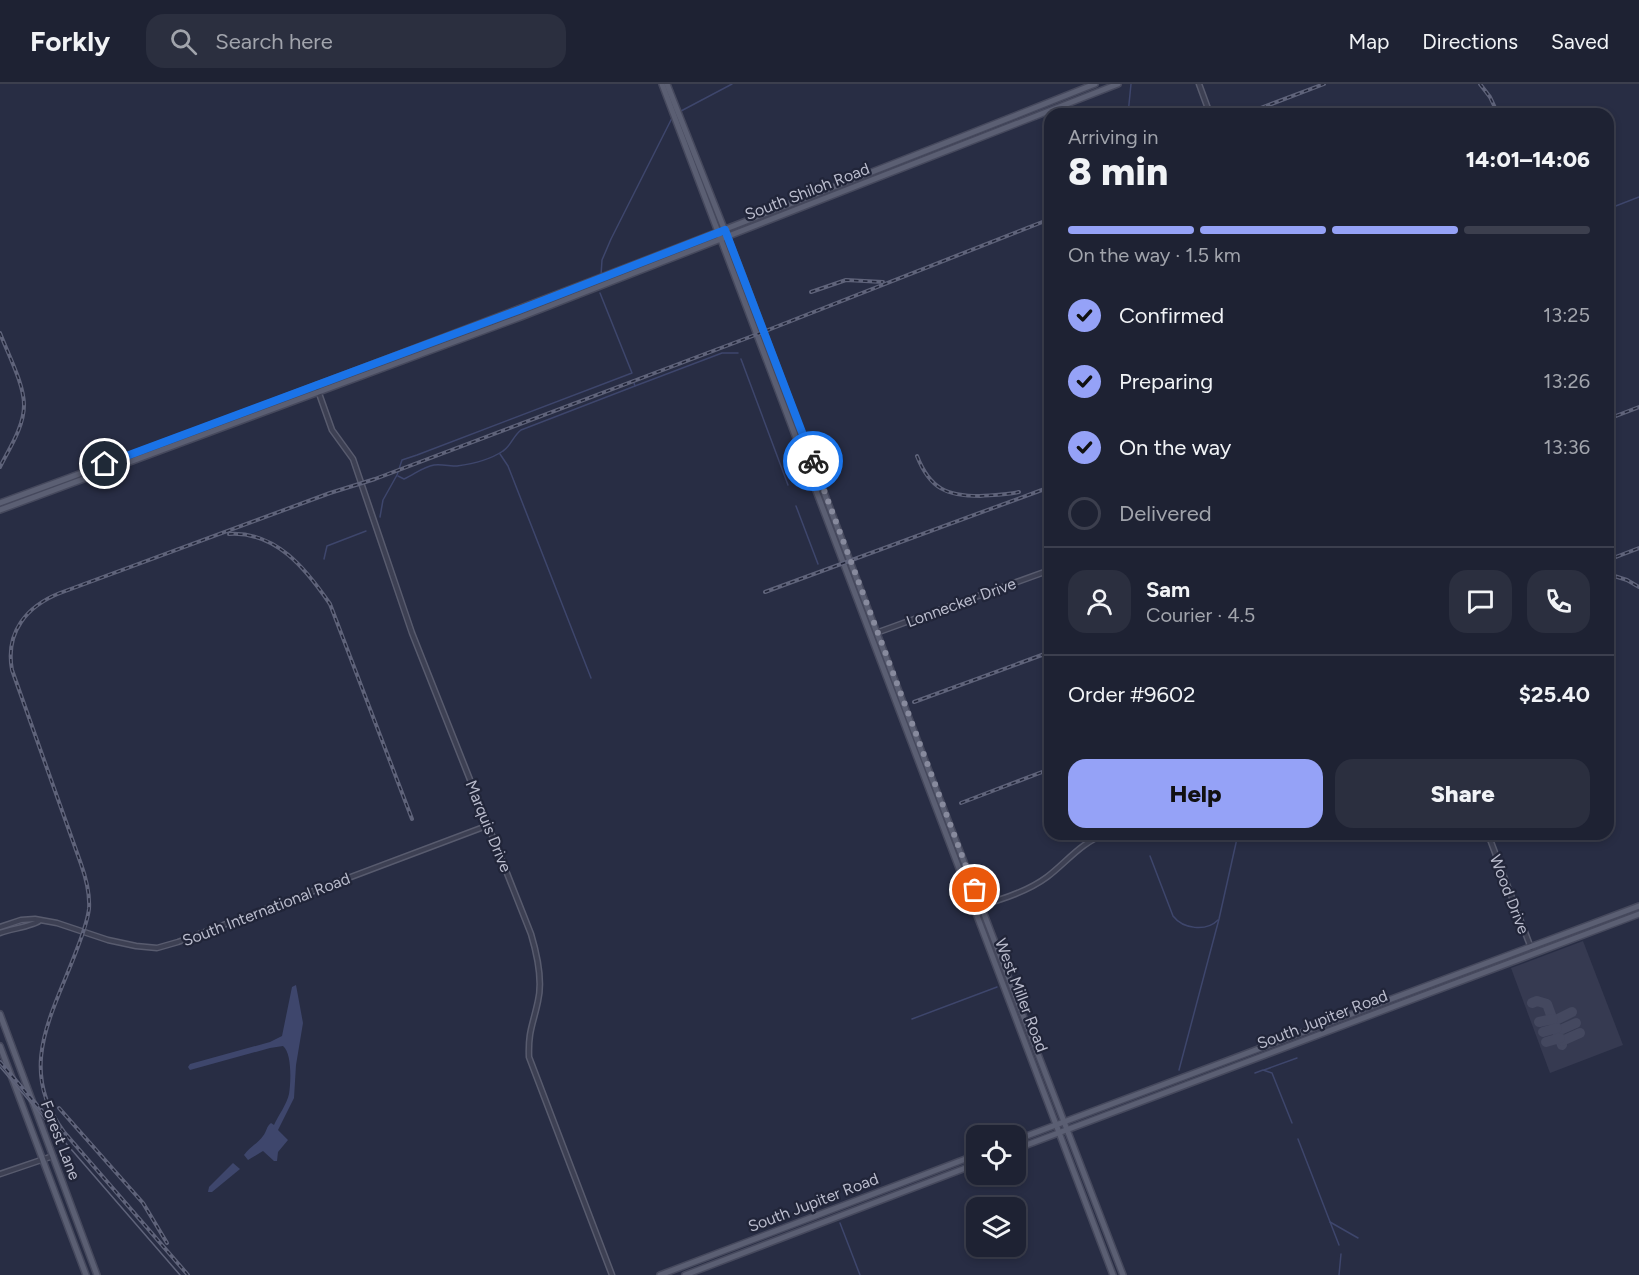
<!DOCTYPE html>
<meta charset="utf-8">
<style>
:root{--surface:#1e2233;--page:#2b2f3f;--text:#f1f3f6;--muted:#a1a4ac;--line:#3c3f4e;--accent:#95a2f7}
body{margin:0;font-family:Figtree,sans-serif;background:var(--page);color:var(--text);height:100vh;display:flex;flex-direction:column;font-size:22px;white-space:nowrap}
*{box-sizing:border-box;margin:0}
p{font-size:20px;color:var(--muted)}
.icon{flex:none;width:33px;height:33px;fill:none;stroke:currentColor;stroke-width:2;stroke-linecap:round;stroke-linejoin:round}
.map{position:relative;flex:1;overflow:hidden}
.drawer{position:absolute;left:1044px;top:24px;width:570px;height:732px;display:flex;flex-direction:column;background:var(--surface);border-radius:18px;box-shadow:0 3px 9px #0003,0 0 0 2px var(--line)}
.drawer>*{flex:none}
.fabs{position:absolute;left:966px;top:1041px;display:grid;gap:12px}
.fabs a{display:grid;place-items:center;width:60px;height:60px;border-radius:12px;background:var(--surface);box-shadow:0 3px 9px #0003,0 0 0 2px var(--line);font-size:30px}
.pin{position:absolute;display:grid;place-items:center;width:51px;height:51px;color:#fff;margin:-26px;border:3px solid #fff;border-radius:50%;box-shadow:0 2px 6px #0007}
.courier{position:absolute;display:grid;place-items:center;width:60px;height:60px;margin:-30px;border:4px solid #1a73e8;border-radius:50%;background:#fff;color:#222;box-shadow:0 2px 8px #0007}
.head em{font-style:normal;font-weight:800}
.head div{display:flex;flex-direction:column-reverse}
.head{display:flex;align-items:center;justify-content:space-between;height:102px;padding:0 24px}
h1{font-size:39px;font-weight:800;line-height:45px}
.bar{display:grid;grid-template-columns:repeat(4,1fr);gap:9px 6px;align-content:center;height:72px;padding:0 24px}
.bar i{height:8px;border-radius:4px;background:var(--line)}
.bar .on{background:var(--accent)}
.bar p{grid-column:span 4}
.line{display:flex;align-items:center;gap:15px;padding:0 24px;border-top:2px solid var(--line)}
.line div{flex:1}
.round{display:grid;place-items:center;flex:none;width:63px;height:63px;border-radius:18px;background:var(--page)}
ol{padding:0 24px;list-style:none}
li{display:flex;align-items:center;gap:18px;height:66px}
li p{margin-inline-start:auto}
li .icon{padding:6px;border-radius:50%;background:var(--accent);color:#111;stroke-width:4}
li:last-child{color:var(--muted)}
li i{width:33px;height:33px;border:3px solid var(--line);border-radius:50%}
.primary-button{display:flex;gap:12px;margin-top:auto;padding:12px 24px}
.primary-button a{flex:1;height:69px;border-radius:18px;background:var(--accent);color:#111;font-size:24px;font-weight:800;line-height:69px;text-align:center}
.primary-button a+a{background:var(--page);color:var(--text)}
header{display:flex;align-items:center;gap:36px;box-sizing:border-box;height:84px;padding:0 30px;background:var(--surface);border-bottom:2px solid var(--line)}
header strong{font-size:28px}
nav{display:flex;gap:33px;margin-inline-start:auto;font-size:21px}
.search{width:420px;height:54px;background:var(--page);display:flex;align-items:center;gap:15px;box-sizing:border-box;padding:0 21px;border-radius:18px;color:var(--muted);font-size:22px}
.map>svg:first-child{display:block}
</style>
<header>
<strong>Forkly</strong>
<div class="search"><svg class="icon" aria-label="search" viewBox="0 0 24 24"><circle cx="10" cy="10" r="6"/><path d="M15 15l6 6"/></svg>Search here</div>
<nav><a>Map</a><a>Directions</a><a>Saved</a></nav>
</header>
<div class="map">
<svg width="1639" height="1191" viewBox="0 0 1639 1191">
<rect width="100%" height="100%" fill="#282d44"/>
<!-- airport -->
<polygon fill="#363a51" points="1583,857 1623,961 1550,989 1511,884"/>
<!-- water -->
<g fill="#3e466c">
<path d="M 296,901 L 303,939 L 296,981 L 294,1014 L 278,1046 L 288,1056 L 278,1068 L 277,1077 L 274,1077 L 263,1067 L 248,1076 L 244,1071 C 249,1064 258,1059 263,1052 C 267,1047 266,1043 271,1039 L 274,1041 C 278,1032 287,1020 289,1010 C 291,998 292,969 283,962 L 270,964 L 190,986 L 188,983 L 190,980 L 270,958 L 282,952 L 292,903 Z"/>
<polygon points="233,1079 240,1085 212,1108 208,1108 209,1103"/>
</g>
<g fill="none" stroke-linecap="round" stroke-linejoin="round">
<!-- stream -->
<g stroke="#3e466c" stroke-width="1.5">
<polyline points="681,27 732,0"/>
<polyline points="1128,30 1131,0"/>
<polyline points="1608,125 1639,113"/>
<polyline points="601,191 602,176 611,155 673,32"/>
<polyline points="741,275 788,401"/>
<polyline points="634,299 635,302 722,269 738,269"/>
<polyline points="500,370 508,382 591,594"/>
<path d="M 398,392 L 404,395 C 414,391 422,383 434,381 C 441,380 450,382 457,382 C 472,380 491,375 503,367 C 511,362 513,352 521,346 L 635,302"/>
<polyline points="796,422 818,480"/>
<polyline points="380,433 383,416 397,391 402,376 417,371 632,289 600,209"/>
<polyline points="324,475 327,462 366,447"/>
<path d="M 1150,772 L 1173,832 C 1183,845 1206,848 1218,836"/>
<polyline points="912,935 997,903"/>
<polyline points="1179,986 1219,835 1238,750"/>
<polyline points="1264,986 1297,974"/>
<polyline points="1255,989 1263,986 1272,989 1292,1039"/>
<polyline points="1298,1055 1339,1161"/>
<polyline points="1330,1138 1358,1154"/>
<polyline points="840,1139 860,1191"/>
<polyline points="1339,1191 1341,1170"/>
</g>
<!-- taxiway -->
<g stroke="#44485f" stroke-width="10">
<polyline points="1532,919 1537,917 1547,920 1562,961"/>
<polyline points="1554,937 1572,928"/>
<polyline points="1539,938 1553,935"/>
<polyline points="1558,947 1576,939"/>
<polyline points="1543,948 1557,944"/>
<polyline points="1562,957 1580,949"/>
<polyline points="1546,958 1560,954"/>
</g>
<!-- minor casing -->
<g stroke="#585b6e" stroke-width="7">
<g id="minor">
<polyline points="1199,0 1210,30"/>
<path d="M 316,301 L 332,346 L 353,375 L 412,549 L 531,850 C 537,870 543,896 538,917 C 533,941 528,947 529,973 L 612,1191"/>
<polyline points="876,549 1050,486"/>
<polyline points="1488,750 1531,864"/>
<path d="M 974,823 C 998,817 1027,808 1047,793 C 1067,778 1081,758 1106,750"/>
<polyline points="0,843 21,836 35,835 57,839 108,856 136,862 157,864 178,858 489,741"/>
<path d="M 0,849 C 10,845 33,842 39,837"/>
<polyline points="0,1090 53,1072"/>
</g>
</g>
<!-- major casing -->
<g stroke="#46495d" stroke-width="8">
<g id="major">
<polyline points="662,0 1113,1191"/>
<polyline points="667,0 740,185 924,674 1123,1191"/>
<path d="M 0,419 C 367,285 732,144 1095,0"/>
<polyline points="0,426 521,233 1118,0"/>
<polyline points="0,930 97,1191"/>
<polyline points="0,962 86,1191"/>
<polyline points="1016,1056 1639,822"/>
<polyline points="1016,1065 1639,830"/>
<polyline points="660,1191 976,1071"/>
<polyline points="685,1191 976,1080"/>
</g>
</g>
<!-- minor -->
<use href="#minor" stroke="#3d4053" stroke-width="4"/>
<!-- major -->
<use href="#major" stroke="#5b5f73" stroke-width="5"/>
<!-- tram -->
<polyline stroke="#5f637a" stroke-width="1.5" points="0,983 180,1191"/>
<!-- rail casing -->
<g stroke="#5f637a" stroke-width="4">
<g id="rail">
<polyline points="1480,0 1490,13 1498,30"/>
<polyline points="1245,30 1324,0"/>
<polyline points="811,208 846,196 883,198"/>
<path d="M 0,249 C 8,270 24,300 24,321 C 24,343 9,365 0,383"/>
<polyline points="1608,335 1639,323"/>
<path d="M 917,372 C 930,405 947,412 980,412 C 993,411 1006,411 1019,408"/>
<polyline points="1044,432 1050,430"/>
<path d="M 229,450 C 276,447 306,485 330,520 L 412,735"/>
<polyline points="1608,476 1639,464"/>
<polyline points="1608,490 1627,496 1639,503"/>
<polyline points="765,508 1050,403"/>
<polyline points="914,618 1050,568"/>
<polyline points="961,719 1050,685"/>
<polyline points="0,978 49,1035"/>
<polyline points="59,1024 143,1119 167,1159"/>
<path d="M 188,1191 L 64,1048 C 16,984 53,930 77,865 C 82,852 87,839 89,825 C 90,810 86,794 81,780 L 12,586 C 5,548 27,522 60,509 L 330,409 L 375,395 L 763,248 L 1050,135"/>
</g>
</g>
<!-- rail -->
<use href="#rail" stroke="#212539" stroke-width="1.5" stroke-dasharray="4.5" stroke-linecap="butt"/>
</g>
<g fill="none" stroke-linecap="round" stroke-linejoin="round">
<!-- done -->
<polyline stroke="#878a9d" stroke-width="6" stroke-dasharray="0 10.8" points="813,377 975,806"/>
<!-- route -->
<polyline stroke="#1a73e8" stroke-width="8" points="105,380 519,226 725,146 813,377"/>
</g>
<g text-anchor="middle" stroke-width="4.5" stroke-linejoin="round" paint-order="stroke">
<!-- street labels -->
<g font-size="16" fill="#babccd" stroke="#212539">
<text transform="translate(807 107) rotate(-21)" y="6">South Shiloh Road</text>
<text transform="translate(961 518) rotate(-20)" y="6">Lonnecker Drive</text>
<text transform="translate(489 742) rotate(68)" y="6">Marquis Drive</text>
<text transform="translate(1510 810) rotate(69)" y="6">Wood Drive</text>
<text transform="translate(266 825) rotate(-21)" y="6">South International Road</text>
<text transform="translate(1022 911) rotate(69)" y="6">West Miller Road</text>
<text transform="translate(1322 935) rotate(-21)" y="6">South Jupiter Road</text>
<text transform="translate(61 1056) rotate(69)" y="6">Forest Lane</text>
<text transform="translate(813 1118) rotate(-21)" y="6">South Jupiter Road</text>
</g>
</g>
</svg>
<div class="fabs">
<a><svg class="icon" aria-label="locate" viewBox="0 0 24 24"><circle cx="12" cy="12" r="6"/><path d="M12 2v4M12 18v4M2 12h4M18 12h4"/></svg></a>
<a><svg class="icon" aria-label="layers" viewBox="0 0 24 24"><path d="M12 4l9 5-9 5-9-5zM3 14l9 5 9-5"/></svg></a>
</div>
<div class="pin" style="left:975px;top:806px;background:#ea580c"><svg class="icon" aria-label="bag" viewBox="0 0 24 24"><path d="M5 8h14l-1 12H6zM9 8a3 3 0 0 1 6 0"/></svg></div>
<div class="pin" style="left:105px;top:380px;background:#1f2937"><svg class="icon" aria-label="home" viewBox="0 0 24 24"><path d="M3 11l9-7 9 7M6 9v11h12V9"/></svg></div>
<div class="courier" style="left:813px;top:377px"><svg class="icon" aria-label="bike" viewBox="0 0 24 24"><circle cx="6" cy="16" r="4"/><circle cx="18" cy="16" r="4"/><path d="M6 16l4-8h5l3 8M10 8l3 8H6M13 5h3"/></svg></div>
<section class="drawer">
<div class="head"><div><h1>8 min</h1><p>Arriving in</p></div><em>14:01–14:06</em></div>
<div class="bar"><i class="on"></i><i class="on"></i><i class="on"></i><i></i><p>On the way · 1.5 km</p></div>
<ol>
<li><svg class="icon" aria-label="check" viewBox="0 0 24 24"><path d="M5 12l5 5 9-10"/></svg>Confirmed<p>13:25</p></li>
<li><svg class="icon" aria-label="check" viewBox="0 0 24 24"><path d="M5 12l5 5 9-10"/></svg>Preparing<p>13:26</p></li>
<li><svg class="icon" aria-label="check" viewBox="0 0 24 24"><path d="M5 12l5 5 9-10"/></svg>On the way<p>13:36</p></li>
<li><i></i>Delivered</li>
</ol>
<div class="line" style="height:108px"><a class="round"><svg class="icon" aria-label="person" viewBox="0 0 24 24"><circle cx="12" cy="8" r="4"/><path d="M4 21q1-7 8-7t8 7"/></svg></a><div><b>Sam</b><p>Courier · 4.5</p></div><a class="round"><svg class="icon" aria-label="chat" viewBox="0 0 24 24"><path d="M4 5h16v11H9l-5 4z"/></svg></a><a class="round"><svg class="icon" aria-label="phone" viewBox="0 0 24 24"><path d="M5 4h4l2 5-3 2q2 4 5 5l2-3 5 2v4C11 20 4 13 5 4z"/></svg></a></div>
<div class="line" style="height:78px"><div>Order #9602</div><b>$25.40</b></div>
<div class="primary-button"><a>Help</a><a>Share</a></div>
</section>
</div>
